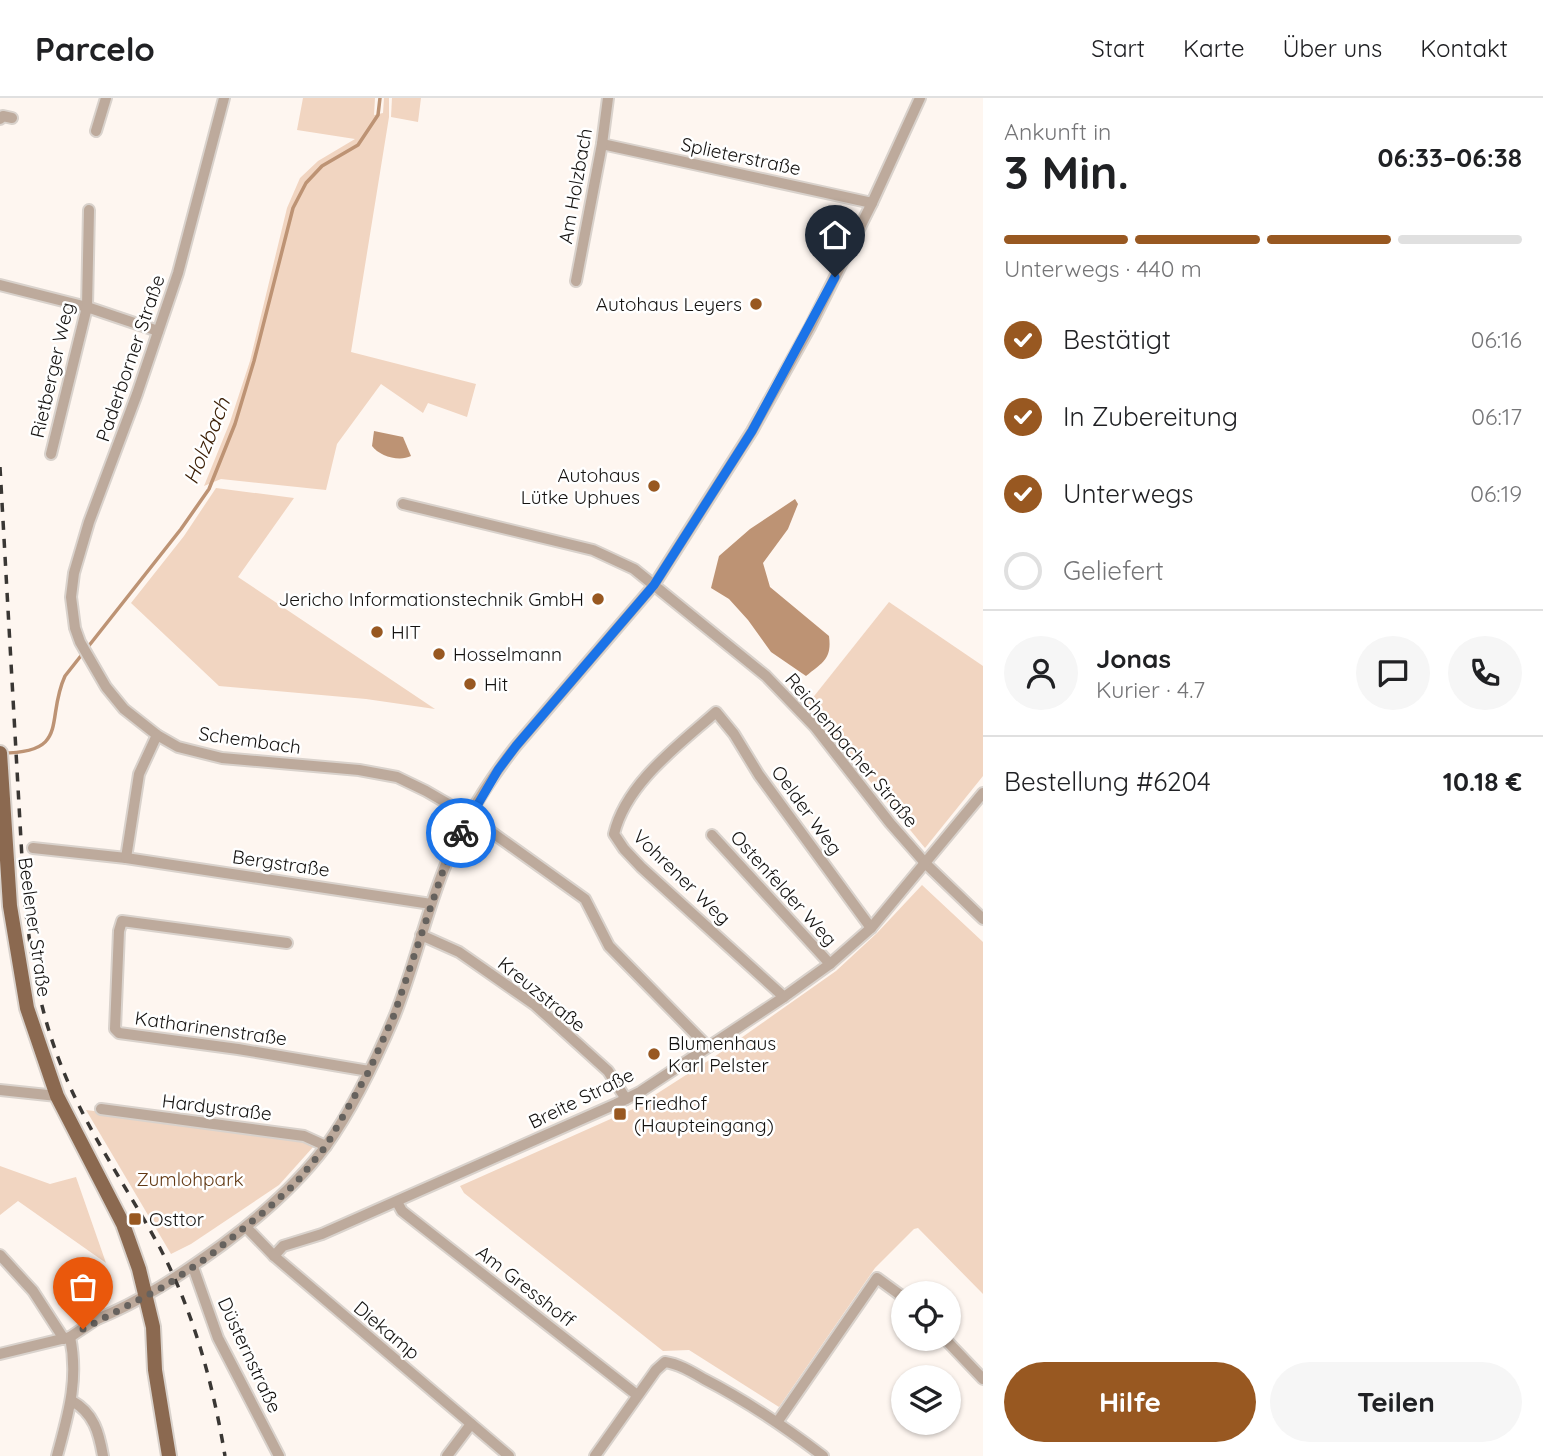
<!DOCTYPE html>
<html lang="de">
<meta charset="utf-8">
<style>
:root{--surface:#fff;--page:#f6f6f6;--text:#202124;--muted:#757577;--line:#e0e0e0;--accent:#985821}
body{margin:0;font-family:Quicksand,sans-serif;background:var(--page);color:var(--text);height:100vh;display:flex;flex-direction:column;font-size:26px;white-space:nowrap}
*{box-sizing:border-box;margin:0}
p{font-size:23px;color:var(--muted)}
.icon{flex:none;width:38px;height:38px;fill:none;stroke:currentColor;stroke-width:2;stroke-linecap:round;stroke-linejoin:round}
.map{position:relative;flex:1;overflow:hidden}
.side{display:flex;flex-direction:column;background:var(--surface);width:560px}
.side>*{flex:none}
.buttons{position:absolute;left:891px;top:1183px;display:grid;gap:14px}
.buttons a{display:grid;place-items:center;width:70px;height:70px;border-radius:50%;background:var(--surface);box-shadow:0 2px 5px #0004;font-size:35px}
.pin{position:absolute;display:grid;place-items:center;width:60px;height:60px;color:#fff;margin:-72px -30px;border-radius:50% 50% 50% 0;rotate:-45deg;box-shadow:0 0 7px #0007}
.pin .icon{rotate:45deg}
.courier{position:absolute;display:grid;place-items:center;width:70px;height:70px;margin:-35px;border:5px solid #1a73e8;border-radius:50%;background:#fff;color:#222;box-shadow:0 2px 9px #0007}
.headline em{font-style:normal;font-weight:700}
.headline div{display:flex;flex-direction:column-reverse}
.headline{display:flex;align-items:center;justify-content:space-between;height:119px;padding:0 21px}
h1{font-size:46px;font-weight:700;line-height:52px}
.bar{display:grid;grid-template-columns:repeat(4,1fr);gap:10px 7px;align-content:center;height:84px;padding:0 21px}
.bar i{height:9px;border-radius:5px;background:var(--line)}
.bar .active{background:var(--accent)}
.bar p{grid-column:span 4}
.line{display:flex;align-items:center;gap:18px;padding:0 21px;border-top:2px solid var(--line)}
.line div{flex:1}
.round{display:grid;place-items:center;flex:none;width:74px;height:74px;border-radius:37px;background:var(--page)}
ol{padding:0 21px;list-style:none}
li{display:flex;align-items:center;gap:21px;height:77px}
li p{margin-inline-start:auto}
li .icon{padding:7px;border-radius:50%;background:var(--accent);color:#fff;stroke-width:4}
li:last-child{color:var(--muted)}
li i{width:38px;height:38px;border:4px solid var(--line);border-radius:50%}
.primary-button{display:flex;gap:14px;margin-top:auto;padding:14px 21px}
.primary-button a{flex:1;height:80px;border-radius:42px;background:var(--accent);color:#fff;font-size:28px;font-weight:700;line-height:80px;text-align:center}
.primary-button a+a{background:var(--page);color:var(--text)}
header{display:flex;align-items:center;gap:42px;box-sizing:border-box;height:98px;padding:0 35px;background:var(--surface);border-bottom:2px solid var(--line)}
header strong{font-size:33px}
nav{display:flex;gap:38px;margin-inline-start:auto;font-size:24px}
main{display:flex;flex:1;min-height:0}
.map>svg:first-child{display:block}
</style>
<header>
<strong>Parcelo</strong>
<nav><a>Start</a><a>Karte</a><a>Über uns</a><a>Kontakt</a></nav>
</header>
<main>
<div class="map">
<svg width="983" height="1358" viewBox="0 0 983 1358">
<rect width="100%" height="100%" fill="#fef6f0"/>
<!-- green -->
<g fill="#f1d5c1">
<polygon points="303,0 375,0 374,17 383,15 384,0 389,0 389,19 351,254 476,286 467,319 428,305 423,315 381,286 337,346 326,392 221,381 204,388 230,324 250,263 287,110 300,80 318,63 355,41 297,32"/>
<polygon points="392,0 421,0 418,24 391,19"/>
<polygon points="216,390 294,400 238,479 435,611 366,601 219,588 131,505 184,438"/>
<polygon points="889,504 983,568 983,678 925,750 807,607"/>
<polygon points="922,787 983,844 983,1196 918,1130 914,1131 875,1170 779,1309 689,1252 663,1253 464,1095 460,1088 633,1011 714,959 836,873 877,835"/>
<polygon points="86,1012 303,1040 314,1048 279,1087 191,1146 171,1156"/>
<polygon points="0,1068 50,1086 76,1079 106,1165 18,1103 0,1117"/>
</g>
<!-- water -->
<g fill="#bd9374">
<path d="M 374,333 L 403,339 L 411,358 C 399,364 379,358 372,348 Z"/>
<path d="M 795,401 L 798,406 L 788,431 L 763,465 L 770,489 L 829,538 C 832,561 823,564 806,578 L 771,554 L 748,522 L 729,501 L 711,490 L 719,458 L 750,431 Z"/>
</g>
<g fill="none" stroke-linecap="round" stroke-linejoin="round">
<!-- stream -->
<path stroke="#bd9374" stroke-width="3.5" d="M 2,655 C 71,655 45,621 65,578 L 181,431 L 209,391 L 235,326 L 254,263 L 293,110 L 306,85 L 322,68 L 358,47 L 378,17 L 380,0"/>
<!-- minor casing -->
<g stroke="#d9d2cc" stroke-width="14">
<g id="minor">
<polyline points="224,0 178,175 137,296 89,424 74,475 71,499 75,530 80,544 106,589 124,611 157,637 178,649 222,660 359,672 397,679 426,693 469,718 585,801 609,848 708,949"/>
<polyline points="0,21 3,18 12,20"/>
<polyline points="96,33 106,0"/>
<polyline points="602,46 872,105"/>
<polyline points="576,183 602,46 608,0"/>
<polyline points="0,187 87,209 158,233"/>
<polyline points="51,356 87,209 89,112"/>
<polyline points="403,406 593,452 634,471 766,578 815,629 890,725 926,766 983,821"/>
<polyline points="712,737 830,866"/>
<polyline points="33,750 126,760 431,806"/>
<polyline points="126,760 139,676 157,637"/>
<polyline points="421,837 459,854 535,907 608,973 626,1001"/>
<polyline points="287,845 122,823 119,833 115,931 119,935 238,951 369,973"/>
<path d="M 784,899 L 641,769 L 624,751 L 614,736 C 626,685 679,647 716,614 L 734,636 L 759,677 L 871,830"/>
<polyline points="0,992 57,998"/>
<polyline points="101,1011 304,1038 326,1048"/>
<polyline points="397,1104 402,1113 637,1297"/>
<polyline points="246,1129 274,1158 509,1358"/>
<polyline points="0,1157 33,1193 64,1241"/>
<polyline points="274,1158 283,1148 322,1136 616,1006 640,994 784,899 830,866 871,830 983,695"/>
<polyline points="193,1169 218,1240 279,1358"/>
<path d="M 95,1222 C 142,1203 182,1176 222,1147 C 261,1118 297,1087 326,1048 C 354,1009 376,962 395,917 C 414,869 425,819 444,771 C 461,727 487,685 516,648 L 654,487 L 752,333 L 810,229 L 872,105 L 920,0"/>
<polyline points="945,1241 983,1281"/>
<polyline points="0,1256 70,1239 100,1219"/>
<path d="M 72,1303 C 94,1315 99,1335 103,1358"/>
<polyline points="778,1323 877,1180 903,1199"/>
<path d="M 57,1358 C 68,1317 79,1282 70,1239"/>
<polyline points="447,1358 471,1326"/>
<path d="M 595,1358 L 656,1272 L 665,1264 C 679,1266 692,1274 704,1281 C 747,1303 785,1329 823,1358"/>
</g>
</g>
<!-- major casing -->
<g stroke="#d9d2cc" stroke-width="18">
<polyline id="major" points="0,655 10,808 27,910 57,998 123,1126 139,1171 153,1229 155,1272 169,1358"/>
</g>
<!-- minor -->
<use href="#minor" stroke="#bdaa9c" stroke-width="10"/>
<!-- major -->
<use href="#major" stroke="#8b6950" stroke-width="14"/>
<!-- rail -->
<path stroke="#3a3734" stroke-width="3.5" stroke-dasharray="9 9" stroke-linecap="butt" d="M 0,369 L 24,796 C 30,855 39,912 61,967 C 86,1032 127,1089 160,1150 C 194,1215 213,1286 225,1358"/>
</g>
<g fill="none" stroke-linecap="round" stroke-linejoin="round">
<!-- done -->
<polyline stroke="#66625e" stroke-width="7" stroke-dasharray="0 12.6" points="83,1231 165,1188 208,1159 265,1113 295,1086 326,1048 369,973 394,917 444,770 461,735"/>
<!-- route -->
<polyline stroke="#1a73e8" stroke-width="9" points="461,735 498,672 516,648 654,487 752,333 835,179"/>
</g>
<!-- markers -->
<g fill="#985821" stroke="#fff" stroke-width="2.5">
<circle cx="756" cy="206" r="7"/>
<circle cx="654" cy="388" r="7"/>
<circle cx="598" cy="501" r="7"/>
<circle cx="377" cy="534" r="7"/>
<circle cx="439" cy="556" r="7"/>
<circle cx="470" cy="586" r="7"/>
<circle cx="654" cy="956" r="7"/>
<rect x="613" y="1009" width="14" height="14" rx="3.5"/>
<rect x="128" y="1114" width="14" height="14" rx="3.5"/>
</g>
<g text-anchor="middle" stroke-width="5" stroke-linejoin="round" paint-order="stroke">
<!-- street labels -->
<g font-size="19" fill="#141210" stroke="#fff">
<text transform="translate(741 58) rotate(12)" y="7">Splieterstraße</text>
<text transform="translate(575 88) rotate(-80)" y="7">Am Holzbach</text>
<text transform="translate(130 260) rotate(-71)" y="7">Paderborner Straße</text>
<text transform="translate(52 272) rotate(-77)" y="7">Rietberger Weg</text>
<text transform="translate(250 642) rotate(8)" y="7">Schembach</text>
<text transform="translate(852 652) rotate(50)" y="7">Reichenbacher Straße</text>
<text transform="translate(807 712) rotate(54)" y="7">Oelder Weg</text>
<text transform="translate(281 765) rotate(8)" y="7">Bergstraße</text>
<text transform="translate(682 779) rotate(44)" y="7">Vohrener Weg</text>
<text transform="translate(784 790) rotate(48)" y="7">Ostenfelder Weg</text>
<text transform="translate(35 829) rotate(82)" y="7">Beelener Straße</text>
<text transform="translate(542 896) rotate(39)" y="7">Kreuzstraße</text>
<text transform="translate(211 930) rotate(8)" y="7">Katharinenstraße</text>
<text transform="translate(581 1000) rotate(-26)" y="7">Breite Straße</text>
<text transform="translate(217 1009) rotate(7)" y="7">Hardystraße</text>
<text transform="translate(526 1188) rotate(38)" y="7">Am Gresshoff</text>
<text transform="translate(387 1232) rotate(40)" y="7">Diekamp</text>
<text transform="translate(250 1257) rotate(65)" y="7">Düsternstraße</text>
</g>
<!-- poi labels -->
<g font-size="19" fill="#141210" stroke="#fff" text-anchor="start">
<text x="742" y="213" text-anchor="end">Autohaus Leyers</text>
<text x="640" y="384" text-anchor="end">Autohaus<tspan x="640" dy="22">Lütke Uphues</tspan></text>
<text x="584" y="508" text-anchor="end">Jericho Informationstechnik GmbH</text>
<text x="391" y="541">HIT</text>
<text x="453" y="563">Hosselmann</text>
<text x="484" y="593">Hit</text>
<text x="668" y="952">Blumenhaus<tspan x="668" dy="22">Karl Pelster</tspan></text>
<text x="634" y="1012">Friedhof<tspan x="634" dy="22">(Haupteingang)</tspan></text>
<text x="149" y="1128">Osttor</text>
</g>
<!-- park labels -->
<g font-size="19" fill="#623813" stroke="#fff">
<text x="190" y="1088">Zumlohpark</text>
</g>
<!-- water labels -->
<g font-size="21" font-style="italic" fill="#3e2107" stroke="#fff">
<text transform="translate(207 343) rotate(-68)" y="7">Holzbach</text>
</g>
</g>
</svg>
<div class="buttons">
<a><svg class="icon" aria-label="locate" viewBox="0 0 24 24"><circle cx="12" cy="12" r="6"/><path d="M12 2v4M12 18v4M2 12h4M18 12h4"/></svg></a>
<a><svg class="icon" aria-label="layers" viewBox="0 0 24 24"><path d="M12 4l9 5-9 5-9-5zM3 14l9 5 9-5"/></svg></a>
</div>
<div class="pin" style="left:83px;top:1231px;background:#ea580c"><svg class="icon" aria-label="bag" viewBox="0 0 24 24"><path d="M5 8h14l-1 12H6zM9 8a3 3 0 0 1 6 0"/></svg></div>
<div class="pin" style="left:835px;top:179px;background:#1f2937"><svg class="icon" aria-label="home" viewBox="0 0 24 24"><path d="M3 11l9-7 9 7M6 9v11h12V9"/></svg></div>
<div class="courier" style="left:461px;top:735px"><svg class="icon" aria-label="bike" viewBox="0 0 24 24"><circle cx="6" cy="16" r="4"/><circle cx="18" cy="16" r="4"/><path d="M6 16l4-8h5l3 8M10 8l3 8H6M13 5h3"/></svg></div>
</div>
<section class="side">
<div class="headline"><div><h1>3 Min.</h1><p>Ankunft in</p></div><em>06:33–06:38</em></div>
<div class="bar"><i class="active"></i><i class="active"></i><i class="active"></i><i></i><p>Unterwegs · 440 m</p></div>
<ol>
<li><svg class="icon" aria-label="check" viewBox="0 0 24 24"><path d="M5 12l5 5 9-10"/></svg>Bestätigt<p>06:16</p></li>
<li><svg class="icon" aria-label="check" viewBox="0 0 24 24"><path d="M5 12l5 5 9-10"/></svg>In Zubereitung<p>06:17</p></li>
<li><svg class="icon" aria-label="check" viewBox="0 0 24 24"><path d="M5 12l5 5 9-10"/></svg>Unterwegs<p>06:19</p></li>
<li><i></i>Geliefert</li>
</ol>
<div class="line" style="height:126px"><a class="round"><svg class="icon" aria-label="person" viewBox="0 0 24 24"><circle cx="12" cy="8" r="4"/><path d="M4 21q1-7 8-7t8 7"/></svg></a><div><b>Jonas</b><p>Kurier · 4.7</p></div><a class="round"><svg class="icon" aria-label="chat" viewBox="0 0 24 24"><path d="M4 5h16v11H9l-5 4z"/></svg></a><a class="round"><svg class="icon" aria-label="phone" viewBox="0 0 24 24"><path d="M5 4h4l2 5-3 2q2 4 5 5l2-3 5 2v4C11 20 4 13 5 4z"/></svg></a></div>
<div class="line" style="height:91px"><div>Bestellung #6204</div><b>10.18 €</b></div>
<div class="primary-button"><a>Hilfe</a><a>Teilen</a></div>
</section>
</main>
